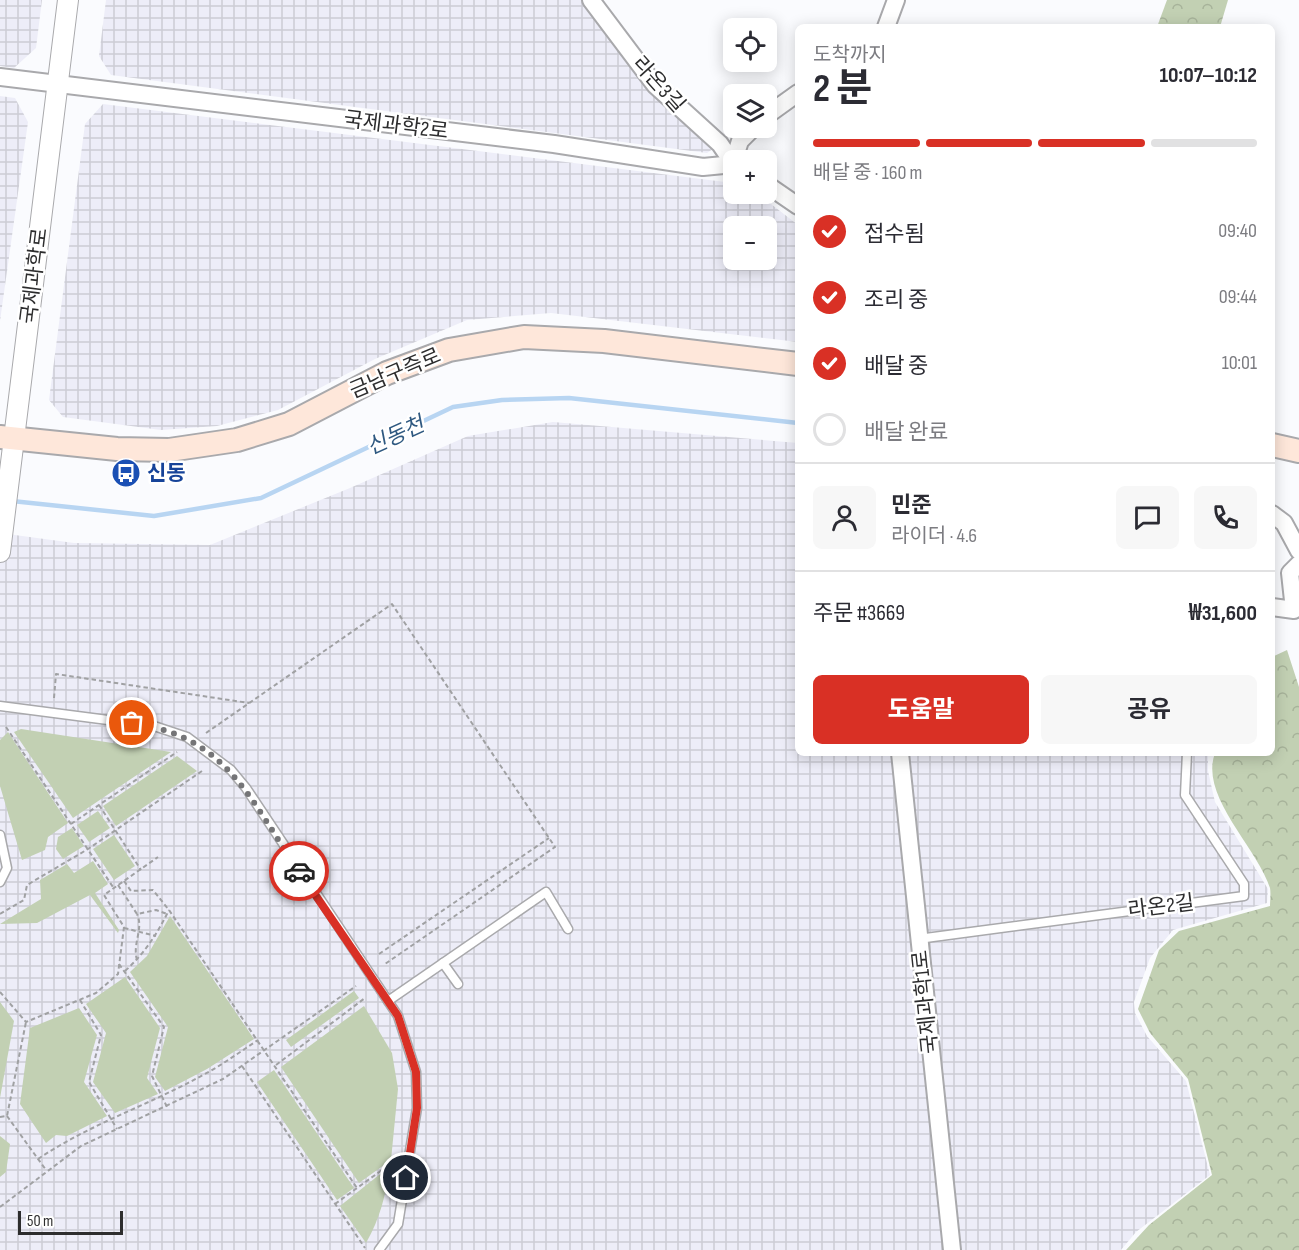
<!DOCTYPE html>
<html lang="ko">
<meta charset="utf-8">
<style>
:root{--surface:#fff;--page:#f7f7f7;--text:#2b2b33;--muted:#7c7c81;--line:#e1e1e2;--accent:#d93025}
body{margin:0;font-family:"Sofia Sans Condensed","Noto Sans KR",sans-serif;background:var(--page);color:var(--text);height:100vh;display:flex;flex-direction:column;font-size:22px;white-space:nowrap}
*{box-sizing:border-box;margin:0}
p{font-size:20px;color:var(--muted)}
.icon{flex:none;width:33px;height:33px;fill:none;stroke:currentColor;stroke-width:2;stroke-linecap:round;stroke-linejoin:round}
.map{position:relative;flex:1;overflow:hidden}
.sheet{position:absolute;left:795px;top:24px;width:480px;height:732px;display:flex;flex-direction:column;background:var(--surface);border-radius:9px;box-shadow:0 3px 15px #0003}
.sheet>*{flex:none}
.tools{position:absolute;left:723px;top:18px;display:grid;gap:12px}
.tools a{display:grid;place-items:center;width:54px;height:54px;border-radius:9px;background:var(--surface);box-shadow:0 3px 15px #0003;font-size:30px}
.scale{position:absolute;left:18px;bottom:15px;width:105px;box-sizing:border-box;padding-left:6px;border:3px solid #2d2d2e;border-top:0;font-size:16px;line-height:21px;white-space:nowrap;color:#2d2d2e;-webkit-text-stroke:4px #fff;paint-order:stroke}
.pin{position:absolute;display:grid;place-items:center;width:51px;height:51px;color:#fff;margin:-26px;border:3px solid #fff;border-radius:50%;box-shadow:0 2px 6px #0007}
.courier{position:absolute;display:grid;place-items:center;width:60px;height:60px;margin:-30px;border:4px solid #d93025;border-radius:50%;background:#fff;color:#222;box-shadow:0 2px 8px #0007}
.overview em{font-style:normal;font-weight:700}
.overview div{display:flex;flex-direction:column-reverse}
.overview{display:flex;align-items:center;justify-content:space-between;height:102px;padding:0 18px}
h1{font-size:39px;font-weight:700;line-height:45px}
.bar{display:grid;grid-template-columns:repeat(4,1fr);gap:9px 6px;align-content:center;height:72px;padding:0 18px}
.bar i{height:8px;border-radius:4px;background:var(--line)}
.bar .current{background:var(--accent)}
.bar p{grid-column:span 4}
.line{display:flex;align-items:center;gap:15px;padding:0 18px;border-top:2px solid var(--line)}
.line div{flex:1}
.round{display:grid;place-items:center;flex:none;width:63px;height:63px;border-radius:9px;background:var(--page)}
ol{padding:0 18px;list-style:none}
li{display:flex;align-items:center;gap:18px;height:66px}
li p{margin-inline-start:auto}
li .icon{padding:6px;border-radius:50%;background:var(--accent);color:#fff;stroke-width:4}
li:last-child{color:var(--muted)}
li i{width:33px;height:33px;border:3px solid var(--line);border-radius:50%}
.cta{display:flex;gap:12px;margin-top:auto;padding:12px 18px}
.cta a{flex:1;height:69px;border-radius:9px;background:var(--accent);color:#fff;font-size:24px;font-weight:700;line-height:69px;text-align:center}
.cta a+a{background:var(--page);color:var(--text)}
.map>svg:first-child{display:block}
</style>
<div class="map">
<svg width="1299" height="1250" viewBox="0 0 1299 1250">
<defs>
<pattern id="industrial-grid" width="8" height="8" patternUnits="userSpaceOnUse" patternTransform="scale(1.5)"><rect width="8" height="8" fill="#ededf8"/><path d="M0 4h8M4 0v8" fill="none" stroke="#ccccd5"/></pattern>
<pattern id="forest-crowns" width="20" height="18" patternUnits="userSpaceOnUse" patternTransform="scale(1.5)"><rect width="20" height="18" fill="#c2d0b3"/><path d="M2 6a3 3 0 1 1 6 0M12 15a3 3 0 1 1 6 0" fill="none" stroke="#a7b39a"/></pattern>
</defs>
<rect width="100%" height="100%" fill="#fafbfe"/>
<!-- industrial -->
<g fill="url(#industrial-grid)" fill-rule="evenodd">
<polygon points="0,0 42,0 36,48 14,68 0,66"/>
<polygon points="106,0 583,0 713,142 713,149 707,153 111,75 99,56"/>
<polygon points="0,96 15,98 28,122 0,321"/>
<path d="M 103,104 L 733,183 L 734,194 L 758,194 L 798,225 L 798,342 L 551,313 L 467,320 L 375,359 L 278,410 L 217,426 L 161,430 L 63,417 L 49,400 L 85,124 ZM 766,226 L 766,260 L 734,260 L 734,226 Z"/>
<polygon points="553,422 798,443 798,753 1208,753 1208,771 1215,802 1268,889 1267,903 1173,930 1150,958 1134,1002 1135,1013 1147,1036 1186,1081 1210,1175 1136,1232 1121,1250 0,1250 0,533 74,543 210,545 350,488 468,436"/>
</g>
<!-- green -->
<g fill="#c2d0b3">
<polygon points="21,729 171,752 73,818 14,732"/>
<polygon points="8,732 68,823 48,837 45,850 22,860 0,786 0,740"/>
<polygon points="177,756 197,771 116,826 103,806"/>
<polygon points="98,811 110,828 89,842 77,825"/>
<polygon points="72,828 84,846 63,859 56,849 58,837"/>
<polygon points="114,835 135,866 114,880 93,849"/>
<polygon points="93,861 108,884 95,893 119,930 118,933 90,895 37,923 0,924 41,899 40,880 67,864 74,873"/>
<polygon points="170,916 254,1039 207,1069 165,1091 155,1077 168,1027 130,972 147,956"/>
<polygon points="125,977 160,1028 147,1078 158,1094 115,1113 93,1082 106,1033 86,1004"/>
<polygon points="354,991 359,998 291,1047 286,1040"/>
<polygon points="0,1002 14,1021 0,1098"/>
<polygon points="364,1006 392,1053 398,1089 391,1160 359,1183 281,1067"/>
<polygon points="79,1008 97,1035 84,1082 107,1116 67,1136 56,1135 46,1143 20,1104 30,1028"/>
<polygon points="274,1070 354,1188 337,1200 257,1082"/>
<polygon points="0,1136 10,1144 6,1172 0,1177"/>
<path d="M 389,1167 C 386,1196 380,1218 366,1243 L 340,1206 Z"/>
</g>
<!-- forest -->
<g fill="url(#forest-crowns)">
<polygon points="1167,0 1228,0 1220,27 1157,27"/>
<path d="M 1287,650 L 1299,687 L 1299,1250 L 1126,1250 L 1149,1225 L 1212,1175 L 1188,1079 L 1150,1033 L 1138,1009 L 1159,950 L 1179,931 L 1270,906 C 1270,901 1271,893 1270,888 C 1257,847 1199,796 1215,753 L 1272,753 L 1272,657 Z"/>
</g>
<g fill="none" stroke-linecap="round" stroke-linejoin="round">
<!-- stream -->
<polyline stroke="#b8d5f2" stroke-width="4.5" points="12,501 154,516 261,498 453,407 502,400 569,398 798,423"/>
<!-- service casing -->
<g stroke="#a9a9ac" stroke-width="11">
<g id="service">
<polyline points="0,706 154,726 187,737 231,770 246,788 398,1016 416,1072 417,1108 398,1224 379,1250"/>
<polyline points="0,835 7,868 0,882"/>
<polyline points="918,939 1244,896 1244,884 1185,795 1187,753"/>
<polyline points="443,963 458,984"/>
<polyline points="388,1001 546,892 568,929"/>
</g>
</g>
<!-- minor casing -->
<g stroke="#a9a9ac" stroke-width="20">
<g id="minor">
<polyline points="591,0 655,85 720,144 733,163"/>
<polyline points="886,27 896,0"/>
<polyline points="0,77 554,144 703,167 734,164"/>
<polyline points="766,116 798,93"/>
<polyline points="733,163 740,141 753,128"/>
<polyline points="766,184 798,206"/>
<polyline points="1272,514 1284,523 1299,551"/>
<polyline points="1272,607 1294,610 1290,573 1299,564"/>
<polyline points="900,753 952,1250"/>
</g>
</g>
<!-- tertiary casing -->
<g stroke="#a9a9ac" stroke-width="22">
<polyline id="tertiary" points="0,552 68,0"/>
</g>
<!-- secondary casing -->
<g stroke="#a9a9ac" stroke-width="26">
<g id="secondary">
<polyline points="0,437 117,449 169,450 237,440 289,424 387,373 449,350 524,337 604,341 798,364"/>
<polyline points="1272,445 1299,451"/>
</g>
</g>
<!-- path -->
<g stroke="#a0a1a3" stroke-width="2" stroke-dasharray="4.5 3" stroke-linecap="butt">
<polyline points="54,698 56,674 249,703"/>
<polyline points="6,727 113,887"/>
<polyline points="206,733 392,604 555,847 385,964"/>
<polyline points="99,805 141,870"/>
<polyline points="71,824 177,752"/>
<polyline points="124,881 131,891 153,890 169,910 357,1188"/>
<polyline points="118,885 137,914 156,910 167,914"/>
<polyline points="0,914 24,900 27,885 88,849 202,771"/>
<polyline points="124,928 156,936"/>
<polyline points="379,954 549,838"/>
<path d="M 137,960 C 132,944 144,929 137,914"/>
<polyline points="119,964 164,1027 152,1076 167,1107"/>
<path d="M 125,971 C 145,953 157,934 169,910"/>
<polyline points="0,992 26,1022 96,993 118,974 124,927 104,895 158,857"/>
<polyline points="80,1000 101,1035 89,1082 117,1129"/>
<polyline points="276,1065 365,998"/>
<polyline points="242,1066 365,1248"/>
<polyline points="7,1116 46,1170"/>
<polyline points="0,1117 7,1116 26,1022"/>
<path d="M 38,1159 C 90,1124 149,1105 203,1075 C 222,1065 240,1052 258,1040"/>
<polyline points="335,1204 393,1162"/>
<polyline points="0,1207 81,1146 223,1079 356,986"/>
</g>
<!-- service -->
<use href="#service" stroke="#fff" stroke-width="8"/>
<!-- minor -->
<use href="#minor" stroke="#fff" stroke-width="16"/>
<!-- tertiary -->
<use href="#tertiary" stroke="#fff" stroke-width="20"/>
<!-- secondary -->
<use href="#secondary" stroke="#fee7da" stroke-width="22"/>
</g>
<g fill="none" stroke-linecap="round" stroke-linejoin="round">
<!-- done -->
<path stroke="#757577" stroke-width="6" stroke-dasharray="0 10.8" d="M 132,723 C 228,736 250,801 299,871"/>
<!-- route -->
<polyline stroke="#d93025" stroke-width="8" points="299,871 398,1016 416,1072 417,1108 406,1178"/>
</g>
<!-- icons -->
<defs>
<g id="bus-disc" transform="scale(1.5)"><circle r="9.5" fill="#1a4fb4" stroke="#fff"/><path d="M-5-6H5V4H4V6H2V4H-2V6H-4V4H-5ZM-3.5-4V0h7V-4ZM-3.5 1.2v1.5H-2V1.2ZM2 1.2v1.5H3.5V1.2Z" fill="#fff"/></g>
</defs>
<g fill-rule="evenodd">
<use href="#bus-disc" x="126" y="473"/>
</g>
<g text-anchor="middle" stroke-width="5" stroke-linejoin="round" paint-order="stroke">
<!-- street labels -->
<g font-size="21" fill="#2d2d2e" stroke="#fff">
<text transform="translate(659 84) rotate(48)" y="7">라온3길</text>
<text transform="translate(396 125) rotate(7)" y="7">국제과학2로</text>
<text transform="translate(34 276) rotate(-83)" y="7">국제과학로</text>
<text transform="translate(395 373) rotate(-23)" y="7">금남구즉로</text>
<text transform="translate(1161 906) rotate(-7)" y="7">라온2길</text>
<text transform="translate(925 1002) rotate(-96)" y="7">국제과학1로</text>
</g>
<!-- transit labels -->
<g font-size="21" font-weight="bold" fill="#164399" stroke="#fff" text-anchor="start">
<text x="147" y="480">신동</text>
</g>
<!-- water labels -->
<g font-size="22" font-style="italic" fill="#2f5981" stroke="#fff">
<text transform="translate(395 435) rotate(-25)" y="8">신동천</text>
</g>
</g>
</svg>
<div class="tools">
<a><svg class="icon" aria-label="locate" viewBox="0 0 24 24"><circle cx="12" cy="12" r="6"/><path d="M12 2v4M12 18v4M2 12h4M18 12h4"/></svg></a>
<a><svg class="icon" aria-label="layers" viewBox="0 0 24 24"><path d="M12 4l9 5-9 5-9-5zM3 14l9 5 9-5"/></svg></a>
<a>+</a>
<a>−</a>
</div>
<div class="scale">50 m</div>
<div class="pin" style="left:132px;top:723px;background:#ea580c"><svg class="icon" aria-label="bag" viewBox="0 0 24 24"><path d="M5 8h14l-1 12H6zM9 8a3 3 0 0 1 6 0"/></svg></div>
<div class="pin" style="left:406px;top:1178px;background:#1f2937"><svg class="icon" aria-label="home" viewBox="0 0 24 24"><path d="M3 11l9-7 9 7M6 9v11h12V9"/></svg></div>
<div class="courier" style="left:299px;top:871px"><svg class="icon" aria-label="car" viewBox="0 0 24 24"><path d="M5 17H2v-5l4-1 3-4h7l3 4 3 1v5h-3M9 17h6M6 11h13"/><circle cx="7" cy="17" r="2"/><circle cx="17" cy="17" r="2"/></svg></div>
<section class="sheet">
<div class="overview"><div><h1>2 분</h1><p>도착까지</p></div><em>10:07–10:12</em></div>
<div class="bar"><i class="current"></i><i class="current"></i><i class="current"></i><i></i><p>배달 중 · 160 m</p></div>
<ol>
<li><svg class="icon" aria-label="check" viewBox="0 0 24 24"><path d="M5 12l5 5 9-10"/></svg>접수됨<p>09:40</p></li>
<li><svg class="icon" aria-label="check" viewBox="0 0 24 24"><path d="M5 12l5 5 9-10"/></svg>조리 중<p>09:44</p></li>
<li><svg class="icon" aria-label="check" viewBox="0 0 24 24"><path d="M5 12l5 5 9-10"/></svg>배달 중<p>10:01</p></li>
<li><i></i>배달 완료</li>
</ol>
<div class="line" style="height:108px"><a class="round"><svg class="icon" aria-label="person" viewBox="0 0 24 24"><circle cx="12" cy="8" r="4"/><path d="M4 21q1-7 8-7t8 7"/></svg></a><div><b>민준</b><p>라이더 · 4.6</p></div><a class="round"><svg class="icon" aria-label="chat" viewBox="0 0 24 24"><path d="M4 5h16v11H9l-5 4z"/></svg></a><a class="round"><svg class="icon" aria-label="phone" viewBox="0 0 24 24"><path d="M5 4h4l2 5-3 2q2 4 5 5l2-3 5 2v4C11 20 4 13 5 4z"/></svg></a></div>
<div class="line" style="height:78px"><div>주문 #3669</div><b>₩31,600</b></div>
<div class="cta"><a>도움말</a><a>공유</a></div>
</section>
</div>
